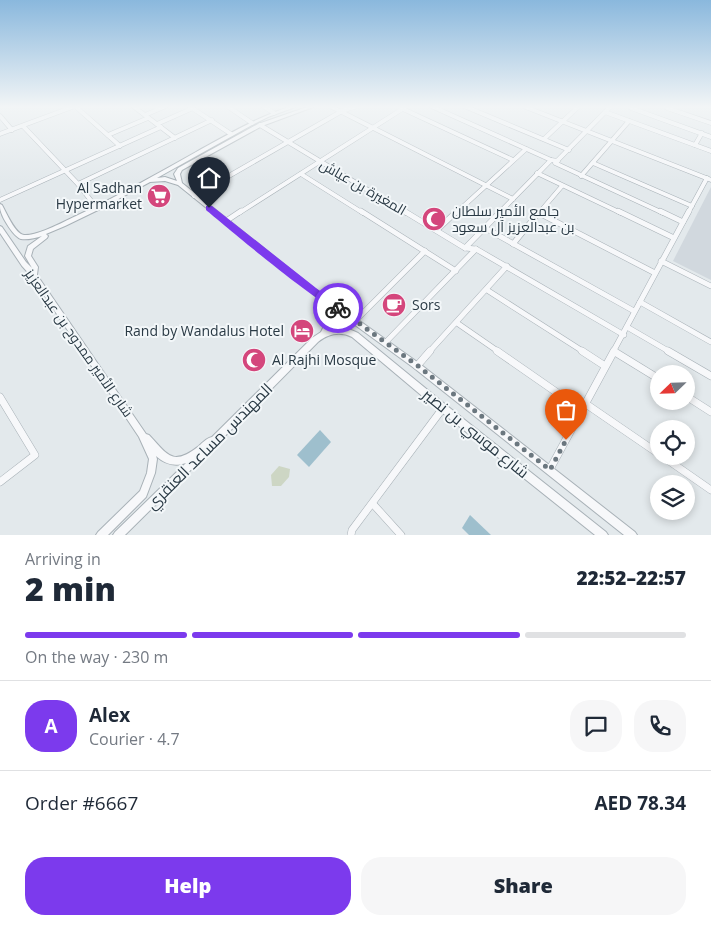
<!DOCTYPE html>
<meta charset="utf-8">
<style>
:root{--surface:#fff;--page:#f6f6f7;--text:#1f2937;--muted:#747a83;--line:#e0e1e3;--accent:#7c3aed}
body{margin:0;font-family:"Open Sans",Cairo,sans-serif;background:var(--page);color:var(--text);height:100vh;display:flex;flex-direction:column;font-size:19px;white-space:nowrap}
*{box-sizing:border-box;margin:0}
p{font-size:16px;color:var(--muted)}
.icon{flex:none;width:28px;height:28px;fill:none;stroke:currentColor;stroke-width:2;stroke-linecap:round;stroke-linejoin:round}
.map{position:relative;height:535px;overflow:hidden}
.side{display:flex;flex-direction:column;background:var(--surface);flex:1}
.side>*{flex:none}
.needle{width:32px;rotate:247deg}
.buttons{position:absolute;left:650px;top:365px;display:grid;gap:10px}
.buttons a{display:grid;place-items:center;width:45px;height:45px;border-radius:50%;background:var(--surface);box-shadow:0 2px 8px #0003;font-size:25px}
.pin{position:absolute;display:grid;place-items:center;width:42px;height:42px;color:#fff;margin:-51px -21px;border-radius:50% 50% 50% 0;rotate:-45deg;box-shadow:0 0 5px #0007}
.pin .icon{rotate:45deg}
.courier{position:absolute;display:grid;place-items:center;width:50px;height:50px;margin:-25px;border:4px solid #7c3aed;border-radius:50%;background:#fff;color:#222;box-shadow:0 1px 6px #0007}
.summary em{font-style:normal;font-weight:800}
.summary div{display:flex;flex-direction:column-reverse}
.summary{display:flex;align-items:center;justify-content:space-between;height:85px;padding:0 25px}
h1{font-size:32px;font-weight:800;line-height:38px}
.bar{display:grid;grid-template-columns:repeat(4,1fr);gap:8px 5px;align-content:center;height:60px;padding:0 25px}
.bar i{height:6px;border-radius:4px;background:var(--line)}
.bar .current{background:var(--accent)}
.bar p{grid-column:span 4}
.line{display:flex;align-items:center;gap:12px;padding:0 25px;border-top:1px solid var(--line)}
.line div{flex:1}
.round{display:grid;place-items:center;flex:none;width:52px;height:52px;border-radius:20px;background:var(--page)}
.button{display:flex;gap:10px;margin-top:auto;padding:10px 25px}
.button a{flex:1;height:58px;border-radius:20px;background:var(--accent);color:#fff;font-size:20px;font-weight:800;line-height:58px;text-align:center}
.button a+a{background:var(--page);color:var(--text)}
.map>svg:first-child{display:block}
</style>
<div class="map">
<svg width="711" height="535" viewBox="0 0 711 535">
<rect width="100%" height="100%" fill="#e3e9ec"/>
<!-- built -->
<polygon fill="#d1d8de" points="711,187 711,280 673,261"/>
<!-- green -->
<polygon fill="#cdd6c4" points="279,466 290,469 289,477 281,486 272,486 271,475"/>
<!-- water -->
<g fill="#9ebfcd">
<polygon points="320,430 331,442 309,467 297,455"/>
<polygon points="470,515 491,535 469,535 462,528"/>
</g>
<g fill="none" stroke-linecap="round" stroke-linejoin="round">
<!-- minor-far2 casing -->
<g stroke="#a8b1b7" stroke-width="5">
<g id="minor-far2">
<polyline points="75,106 120,146"/>
<polyline points="133,106 175,138"/>
<polyline points="189,106 231,134"/>
<polyline points="227,106 252,123"/>
<polyline points="263,106 274,113"/>
<polyline points="330,106 513,199"/>
<polyline points="431,106 551,160 558,161"/>
<polyline points="464,106 569,150"/>
<polyline points="523,106 711,180"/>
<polyline points="611,106 555,163 663,213"/>
<polyline points="632,106 631,108 711,137"/>
<polyline points="667,108 711,123"/>
<polyline points="403,109 513,160"/>
<polyline points="605,112 711,151"/>
<polyline points="145,115 166,106"/>
<polyline points="0,116 12,130"/>
<polyline points="157,124 193,108"/>
<polyline points="260,125 406,213"/>
<polyline points="23,126 78,184 96,207"/>
<polyline points="0,134 75,106"/>
<polyline points="108,135 148,118"/>
<polyline points="544,139 579,106"/>
<polyline points="695,145 702,133"/>
<polyline points="593,163 692,206"/>
<polyline points="537,173 621,213"/>
<polyline points="301,174 363,213"/>
<polyline points="581,176 629,121"/>
<polyline points="78,184 212,120"/>
<polyline points="194,196 342,111 357,106"/>
<polyline points="0,200 161,127"/>
<polyline points="239,213 407,106"/>
<polyline points="456,213 526,149"/>
<polyline points="499,213 551,160"/>
<polyline points="539,213 562,186"/>
<polyline points="688,213 707,178"/>
</g>
</g>
<!-- minor-far1 casing -->
<g stroke="#a8b1b7" stroke-width="6">
<g id="minor-far1">
<polyline points="361,211 456,271"/>
<polyline points="404,211 465,248 476,249 624,335"/>
<polyline points="618,211 674,238"/>
<polyline points="660,211 683,222"/>
<polyline points="539,213 655,273"/>
<polyline points="226,221 241,211"/>
<polyline points="485,228 634,311"/>
<polyline points="437,230 457,211"/>
<polyline points="513,244 540,211"/>
<polyline points="465,248 501,211"/>
<polyline points="661,261 711,286"/>
<polyline points="487,290 584,352"/>
<polyline points="640,302 711,342"/>
<polyline points="356,320 425,251"/>
<polyline points="457,323 499,352"/>
<polyline points="627,327 670,352"/>
<polyline points="385,343 476,249"/>
<polyline points="429,352 507,266"/>
<polyline points="613,352 689,211"/>
</g>
</g>
<!-- minor casing -->
<g stroke="#a8b1b7" stroke-width="8">
<g id="minor">
<polyline points="497,351 582,410"/>
<polyline points="582,351 605,366"/>
<polyline points="668,351 711,376"/>
<polyline points="615,352 659,379"/>
<polyline points="417,366 430,351"/>
<polyline points="686,396 711,412"/>
<polyline points="0,397 35,455 0,482"/>
<polyline points="586,404 659,454"/>
<polyline points="662,456 711,490"/>
<polyline points="550,469 614,351"/>
<polyline points="373,504 401,535"/>
<polyline points="351,535 352,530 443,408"/>
</g>
</g>
<!-- tertiary casing -->
<g stroke="#a8b1b7" stroke-width="2">
<path id="tertiary" d="M 292,106 L 298,106 L 268,117 L 252,125 L 157,178 L 165,177 L 177,181 L 174,174 L 178,168 L 258,124 L 310,106 L 316,106 L 262,126 L 182,170 L 180,174 L 182,183 L 315,289 L 420,364 L 635,532 L 637,535 L 624,535 L 414,368 L 333,309 L 335,316 L 330,329 C 340,326 348,328 358,333 L 446,405 L 606,532 L 608,535 L 595,535 L 440,411 L 352,337 C 340,331 328,334 318,342 L 220,441 L 125,535 L 113,535 L 115,532 L 186,463 C 174,467 165,464 156,456 L 157,459 L 155,473 L 146,497 L 108,535 L 96,535 L 98,532 L 140,491 L 147,473 L 149,459 L 139,437 L 32,277 L 22,266 L 0,233 L 0,226 L 2,227 L 26,262 L 32,268 L 25,256 L 28,246 L 42,236 C 36,238 27,240 21,239 C 14,237 3,219 1,212 C 0,210 0,207 0,204 L 2,205 C 6,212 15,234 24,235 C 38,236 65,221 78,215 C 118,196 157,174 196,152 C 227,135 257,117 292,106 ZM 165,181 L 178,185 L 321,300 L 322,303 L 325,307 L 329,316 L 321,332 L 312,338 L 212,437 C 207,438 203,442 199,446 C 172,467 168,455 149,435 L 146,434 L 37,275 L 38,267 L 31,256 L 33,249 L 47,238 L 48,236 L 46,234 L 65,226 L 98,210 L 150,182 Z"/>
</g>
<!-- minor-far2 -->
<use href="#minor-far2" stroke="#f7f8fa" stroke-width="4"/>
<!-- minor-far1 -->
<use href="#minor-far1" stroke="#f7f8fa" stroke-width="5"/>
<!-- minor -->
<use href="#minor" stroke="#f7f8fa" stroke-width="7"/>
<!-- tertiary -->
<use href="#tertiary" fill="#f7f8fa" fill-rule="evenodd"/>
</g>
<!-- sky -->
<linearGradient id="sky" x2="0" y2="1"><stop stop-color="#8ab8dd"/><stop offset="0.59" stop-color="#f2f5f6"/><stop offset="1" stop-color="#f2f5f6" stop-opacity="0"/></linearGradient>
<rect width="711" height="181" fill="url(#sky)"/>
<!-- route -->
<path fill="#7c3aed" d="M 206,206 L 212,206 L 316,288 L 341,306 L 341,311 C 329,314 223,224 206,210 Z"/>
<g fill="none" stroke-linecap="round" stroke-linejoin="round">
<!-- done -->
<polyline stroke="#6b777f" stroke-width="5" stroke-dasharray="0 9" points="338,308 418,366 550,470 566,440"/>
</g>
<!-- icons -->
<defs>
<g id="supermarket-disc" transform="scale(1.25)"><circle r="9.5" fill="#d4467c" stroke="#f3f7f9"/><path d="M-6-5.5h2.5l.6 2H6L4.5 2H-2.5L-4.4-4H-6ZM-1.5 3.2a1.3 1.3 0 1 0 .1 0ZM3 3.2a1.3 1.3 0 1 0 .1 0Z" fill="#fff"/></g>
<g id="mosque-disc" transform="scale(1.25)"><circle r="9.5" fill="#d4467c" stroke="#f3f7f9"/><path d="M3.5-4.9A6 6 0 1 0 3.5 4.9A5 5 0 1 1 3.5-4.9Z" fill="#fff"/></g>
<g id="cafe-disc" transform="scale(1.25)"><circle r="9.5" fill="#d4467c" stroke="#f3f7f9"/><path d="M-5.5-4.5H6V0H3Q3 3.5 0 3.5H-2.5Q-5.5 3.5-5.5 0ZM3-3.2v2h1.7v-2ZM-6 4.5H4V6H-6Z" fill="#fff"/></g>
<g id="hotel-disc" transform="scale(1.25)"><circle r="9.5" fill="#d4467c" stroke="#f3f7f9"/><path d="M-6-4.5h1.5V1H6V5H4.5V3h-9V5H-6ZM-4 0a1.8 1.8 0 1 1 3.6 0ZM.5 0V-2.5h3Q6-2.5 6 0Z" fill="#fff"/></g>
</defs>
<g fill-rule="evenodd">
<use href="#supermarket-disc" x="159" y="196"/>
<use href="#mosque-disc" x="434" y="219"/>
<use href="#cafe-disc" x="394" y="305"/>
<use href="#hotel-disc" x="302" y="331"/>
<use href="#mosque-disc" x="254" y="360"/>
</g>
<g text-anchor="middle" stroke-width="4" stroke-linejoin="round" paint-order="stroke">
<!-- street labels -->
<g font-size="14" fill="#2a3a45" stroke="#f3f7f9">
<text transform="translate(363 187) rotate(30)" y="5">المغيرة بن عياش</text>
<text transform="translate(79 343) rotate(55)" y="5">شارع الأمير ممدوح بن عبدالعزيز</text>
</g>
<!-- poi labels -->
<g font-size="14" fill="#2a3a45" stroke="#f3f7f9" text-anchor="start">
<text x="142" y="193" text-anchor="end">Al Sadhan<tspan x="142" dy="16">Hypermarket</tspan></text>
<text x="452" y="216">جامع الأمير سلطان<tspan x="452" dy="16">بن عبدالعزيز آل سعود</tspan></text>
<text x="412" y="310">Sors</text>
<text x="284" y="336" text-anchor="end">Rand by Wandalus Hotel</text>
<text x="272" y="365">Al Rajhi Mosque</text>
</g>
<!-- near-street labels -->
<g font-size="16" fill="#2a3a45" stroke="#f3f7f9">
<text transform="translate(476 433) rotate(39)" y="6">شارع موسي بن نصير</text>
<text transform="translate(209 446) rotate(-45)" y="6">المهندس مساعد العنقري</text>
</g>
</g>
</svg>
<div class="buttons">
<a><svg class="needle" viewBox="-14 -14 28 28"><path d="M0-13l5 13h-10z" fill="#e53935"/><path d="M0 13l5-13h-10z" fill="#747a83"/></svg></a>
<a><svg class="icon" aria-label="locate" viewBox="0 0 24 24"><circle cx="12" cy="12" r="6"/><path d="M12 2v4M12 18v4M2 12h4M18 12h4"/></svg></a>
<a><svg class="icon" aria-label="layers" viewBox="0 0 24 24"><path d="M12 4l9 5-9 5-9-5zM3 14l9 5 9-5"/></svg></a>
</div>
<div class="pin" style="left:566px;top:440px;background:#ea580c"><svg class="icon" aria-label="bag" viewBox="0 0 24 24"><path d="M5 8h14l-1 12H6zM9 8a3 3 0 0 1 6 0"/></svg></div>
<div class="pin" style="left:209px;top:208px;background:#1f2937"><svg class="icon" aria-label="home" viewBox="0 0 24 24"><path d="M3 11l9-7 9 7M6 9v11h12V9"/></svg></div>
<div class="courier" style="left:338px;top:308px"><svg class="icon" aria-label="bike" viewBox="0 0 24 24"><circle cx="6" cy="16" r="4"/><circle cx="18" cy="16" r="4"/><path d="M6 16l4-8h5l3 8M10 8l3 8H6M13 5h3"/></svg></div>
</div>
<section class="side">
<div class="summary"><div><h1>2 min</h1><p>Arriving in</p></div><em>22:52–22:57</em></div>
<div class="bar"><i class="current"></i><i class="current"></i><i class="current"></i><i></i><p>On the way · 230 m</p></div>
<div class="line" style="height:90px"><b class="round" style="background:var(--accent);color:#fff">A</b><div><b>Alex</b><p>Courier · 4.7</p></div><a class="round"><svg class="icon" aria-label="chat" viewBox="0 0 24 24"><path d="M4 5h16v11H9l-5 4z"/></svg></a><a class="round"><svg class="icon" aria-label="phone" viewBox="0 0 24 24"><path d="M5 4h4l2 5-3 2q2 4 5 5l2-3 5 2v4C11 20 4 13 5 4z"/></svg></a></div>
<div class="line" style="height:65px"><div>Order #6667</div><b>AED 78.34</b></div>
<div class="button"><a>Help</a><a>Share</a></div>
</section>
